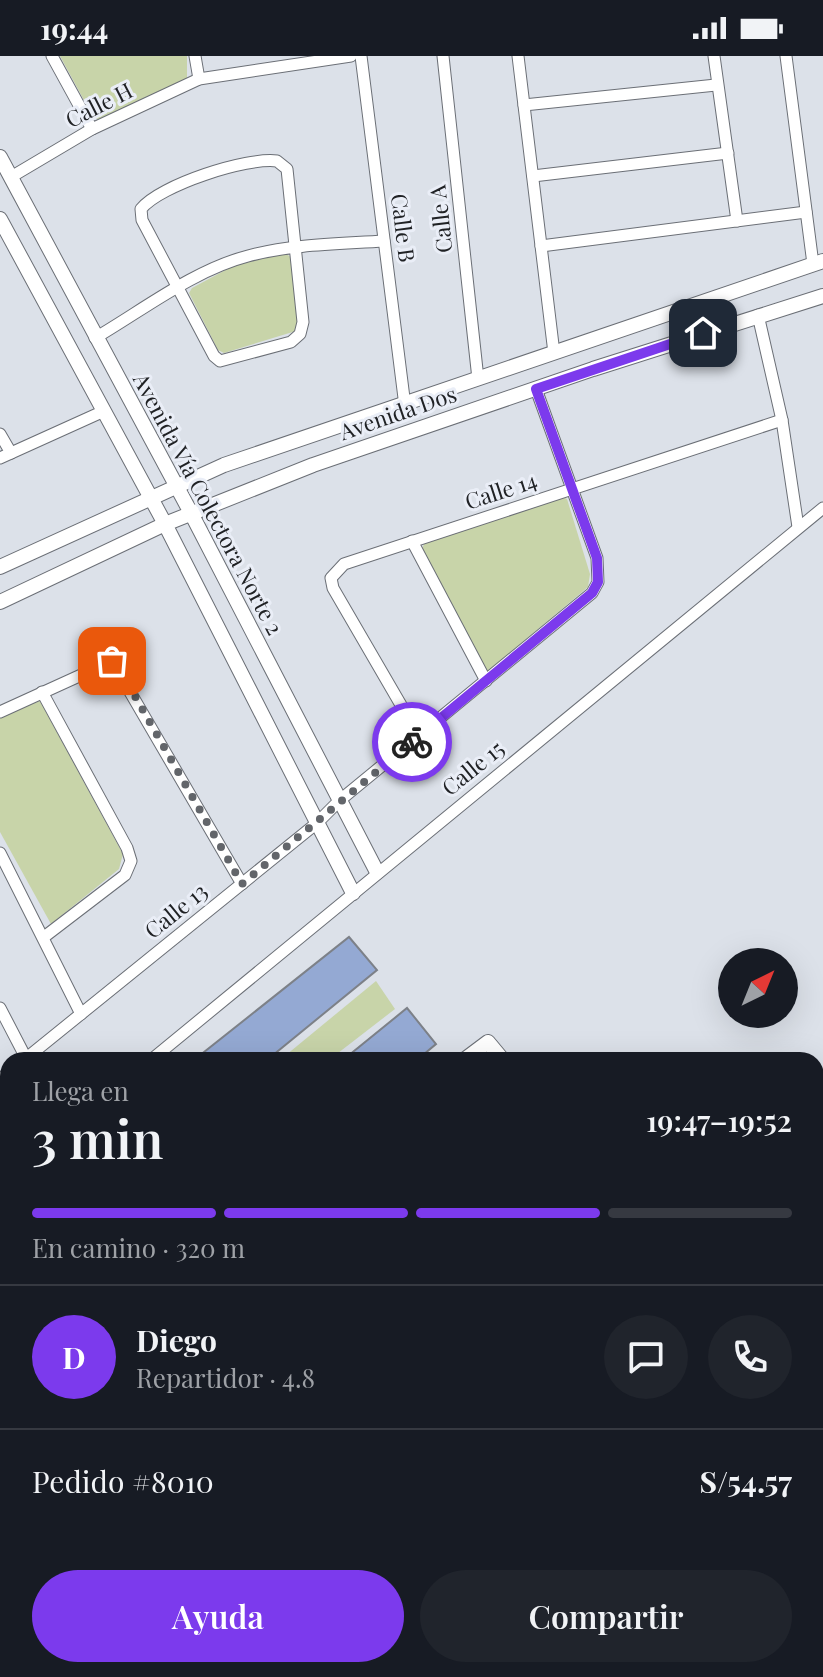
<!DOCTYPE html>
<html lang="es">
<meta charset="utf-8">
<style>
:root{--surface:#171b24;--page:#20242c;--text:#f1f3f6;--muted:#9ea1a6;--line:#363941;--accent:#7c3aed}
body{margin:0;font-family:"Playfair Display",serif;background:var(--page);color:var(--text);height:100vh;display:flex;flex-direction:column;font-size:30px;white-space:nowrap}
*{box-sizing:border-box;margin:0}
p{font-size:26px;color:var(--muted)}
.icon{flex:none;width:44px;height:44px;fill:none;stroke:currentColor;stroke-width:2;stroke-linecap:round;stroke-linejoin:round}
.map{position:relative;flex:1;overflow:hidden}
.panel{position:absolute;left:0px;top:996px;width:824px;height:626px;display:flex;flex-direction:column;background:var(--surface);border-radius:24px 24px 0 0;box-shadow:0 8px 32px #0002}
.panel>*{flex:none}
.needle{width:52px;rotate:43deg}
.buttons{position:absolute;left:718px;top:892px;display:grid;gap:16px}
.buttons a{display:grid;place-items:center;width:80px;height:80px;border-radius:50%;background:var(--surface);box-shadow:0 8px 32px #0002;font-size:40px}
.pin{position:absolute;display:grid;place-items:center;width:68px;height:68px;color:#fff;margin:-34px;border-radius:16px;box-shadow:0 4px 12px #0006}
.courier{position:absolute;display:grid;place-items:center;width:80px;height:80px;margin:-40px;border:6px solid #7c3aed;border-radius:50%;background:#fff;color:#222;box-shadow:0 2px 10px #0007}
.summary em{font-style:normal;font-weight:600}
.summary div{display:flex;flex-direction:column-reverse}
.summary{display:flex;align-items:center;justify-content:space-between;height:136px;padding:0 32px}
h1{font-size:52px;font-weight:600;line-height:60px}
.bar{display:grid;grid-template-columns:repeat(4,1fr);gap:12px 8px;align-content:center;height:96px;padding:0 32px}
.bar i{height:10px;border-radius:6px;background:var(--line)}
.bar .active{background:var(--accent)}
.bar p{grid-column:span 4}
.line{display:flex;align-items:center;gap:20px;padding:0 32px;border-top:2px solid var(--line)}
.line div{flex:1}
.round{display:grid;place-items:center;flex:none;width:84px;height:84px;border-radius:42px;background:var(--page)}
.button{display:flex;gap:16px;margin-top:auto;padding:16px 32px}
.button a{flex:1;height:92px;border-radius:48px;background:var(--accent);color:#fff;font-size:32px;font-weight:600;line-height:92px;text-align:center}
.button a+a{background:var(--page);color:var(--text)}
.status{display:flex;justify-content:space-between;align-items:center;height:56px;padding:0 40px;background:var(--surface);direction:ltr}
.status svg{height:22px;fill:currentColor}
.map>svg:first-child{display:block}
</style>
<div class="status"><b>19:44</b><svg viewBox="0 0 49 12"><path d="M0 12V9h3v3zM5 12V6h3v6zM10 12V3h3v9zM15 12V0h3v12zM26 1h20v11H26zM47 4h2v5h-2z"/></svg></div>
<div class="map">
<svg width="823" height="1621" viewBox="0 0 823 1621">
<rect width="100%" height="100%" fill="#dce1e9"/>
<!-- green -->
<g fill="#c8d4a9">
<polygon points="60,0 187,0 187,24 99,64 93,61"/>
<polygon points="285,197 292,202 299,270 296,275 224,297 218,294 189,237 192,232 233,210"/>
<polygon points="560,439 567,443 590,518 588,531 488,615 483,611 422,493 426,483"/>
<polygon points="40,645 123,798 119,813 51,868 0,776 0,660"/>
<polygon points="376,925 395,953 329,1004 280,1004"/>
<polygon points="8,1215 8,1274 0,1281 0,1221"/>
</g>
<!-- building -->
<g fill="#94a9d3" stroke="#7d8188" stroke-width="2">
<polygon points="349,881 377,914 267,1004 194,1004"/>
<polygon points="407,952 436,988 417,1004 343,1004"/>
</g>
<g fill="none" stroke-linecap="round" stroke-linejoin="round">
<!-- minor casing -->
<g stroke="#6b6f76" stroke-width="13">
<g id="minor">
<polyline points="52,0 92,73"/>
<polyline points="195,0 199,23"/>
<polyline points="361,0 405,350"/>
<polyline points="443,0 478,323"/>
<polyline points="518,0 554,297"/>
<polyline points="714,0 737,165"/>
<polyline points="786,0 813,208"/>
<polyline points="524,49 716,29"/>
<path d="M 277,105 L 287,113 L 303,266 L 300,278 L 291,286 L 220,305 L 214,300 L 142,164 L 141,153 C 160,129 247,101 277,105 Z"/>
<polyline points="533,120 728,97"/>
<polyline points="11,121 92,73 199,23 351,0"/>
<polyline points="541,190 806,156"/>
<polyline points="758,259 782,364 798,471"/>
<path d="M 95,282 C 143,254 194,214 248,200 C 292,188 339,188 384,185"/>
<polyline points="0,378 11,397"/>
<polyline points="0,402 104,355"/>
<polyline points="412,485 486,625"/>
<polyline points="42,636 127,792 131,805 125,819 44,881"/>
<polyline points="0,656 112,605 242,828"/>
<polyline points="419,680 333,532 331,522 344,508 782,364"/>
<polyline points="0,797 81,958"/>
<polyline points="0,952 26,1002"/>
<polyline points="24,1004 317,767 339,745 592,537 598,526 597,502 536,333"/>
<polyline points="151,1004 823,452"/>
<polyline points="0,1024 8,1017"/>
<polyline points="0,1129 8,1122"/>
<polyline points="816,1536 823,1534"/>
<polyline points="760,1614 762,1621"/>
<polyline points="506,1621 531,1614"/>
</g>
</g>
<!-- tertiary casing -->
<g stroke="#6b6f76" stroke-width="16">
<g id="tertiary">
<polyline points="0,101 191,457 377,816"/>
<polyline points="0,163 165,468 353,837"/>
<polyline points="0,511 224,409 823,205"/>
<polyline points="0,546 165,468 313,409 593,313 823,240"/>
<polyline points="464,1004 488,986 503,1004"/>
<polyline points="0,1326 8,1340"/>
<polyline points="165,1614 169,1621"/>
</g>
</g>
<!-- minor -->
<use href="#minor" stroke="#fff" stroke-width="11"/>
<!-- tertiary -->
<use href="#tertiary" stroke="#fff" stroke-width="14"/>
</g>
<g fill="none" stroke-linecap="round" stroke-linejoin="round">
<!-- done -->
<polyline stroke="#62656a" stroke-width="8" stroke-dasharray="0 14.4" points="112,605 119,612 242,828 412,686"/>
<!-- route -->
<polyline stroke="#7c3aed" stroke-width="10" points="412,686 592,537 598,526 597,502 536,333 703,277"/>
</g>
<g text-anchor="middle" stroke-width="6" stroke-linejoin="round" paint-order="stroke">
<!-- street labels -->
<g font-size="22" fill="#202225" stroke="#eaeef7">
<text transform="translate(99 49) rotate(-27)" y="8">Calle H</text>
<text transform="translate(441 163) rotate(-96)" y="8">Calle A</text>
<text transform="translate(403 172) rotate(83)" y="8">Calle B</text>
<text transform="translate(398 357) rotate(-19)" y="8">Avenida Dos</text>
<text transform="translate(501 435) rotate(-18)" y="8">Calle 14</text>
<text transform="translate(208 448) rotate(62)" y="8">Avenida Vía Colectora Norte 2</text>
<text transform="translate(473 712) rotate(-39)" y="8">Calle 15</text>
<text transform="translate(176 855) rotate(-39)" y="8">Calle 13</text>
</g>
</g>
</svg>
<div class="buttons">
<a><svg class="needle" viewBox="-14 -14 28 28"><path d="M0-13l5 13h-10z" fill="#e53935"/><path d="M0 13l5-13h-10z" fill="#9ea1a6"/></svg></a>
</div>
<div class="pin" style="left:112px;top:605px;background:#ea580c"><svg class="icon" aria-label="bag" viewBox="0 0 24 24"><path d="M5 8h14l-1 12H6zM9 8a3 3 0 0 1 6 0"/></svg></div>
<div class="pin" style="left:703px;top:277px;background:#1f2937"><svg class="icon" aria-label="home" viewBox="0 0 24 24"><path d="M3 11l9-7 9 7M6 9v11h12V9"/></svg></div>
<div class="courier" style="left:412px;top:686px"><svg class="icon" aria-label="bike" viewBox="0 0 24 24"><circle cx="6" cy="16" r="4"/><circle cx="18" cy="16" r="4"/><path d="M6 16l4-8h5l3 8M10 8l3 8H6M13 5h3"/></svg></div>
<section class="panel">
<div class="summary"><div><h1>3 min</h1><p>Llega en</p></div><em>19:47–19:52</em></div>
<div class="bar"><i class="active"></i><i class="active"></i><i class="active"></i><i></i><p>En camino · 320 m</p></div>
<div class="line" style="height:144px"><b class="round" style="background:var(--accent);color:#fff">D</b><div><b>Diego</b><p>Repartidor · 4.8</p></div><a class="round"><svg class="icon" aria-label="chat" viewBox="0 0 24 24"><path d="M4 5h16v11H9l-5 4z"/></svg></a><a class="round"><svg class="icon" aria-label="phone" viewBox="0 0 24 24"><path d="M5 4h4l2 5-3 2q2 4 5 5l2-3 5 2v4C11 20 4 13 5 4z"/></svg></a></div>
<div class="line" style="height:104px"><div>Pedido #8010</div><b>S/54.57</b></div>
<div class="button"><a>Ayuda</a><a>Compartir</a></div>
</section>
</div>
